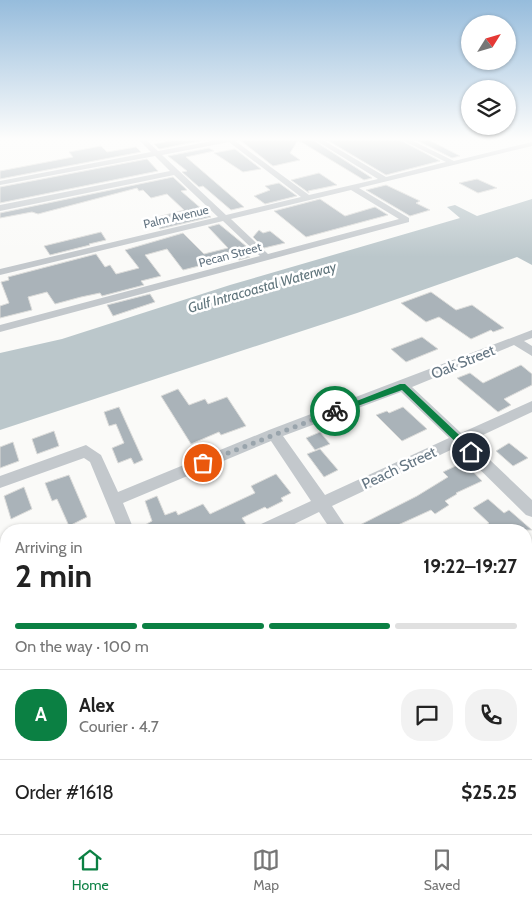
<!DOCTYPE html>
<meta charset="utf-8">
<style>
:root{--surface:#fff;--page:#f2f2f2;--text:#222;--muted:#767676;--line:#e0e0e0;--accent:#0b8043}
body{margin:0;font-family:Cabin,sans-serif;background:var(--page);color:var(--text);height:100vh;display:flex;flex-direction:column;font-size:19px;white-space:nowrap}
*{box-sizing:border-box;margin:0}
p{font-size:16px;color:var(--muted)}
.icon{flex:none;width:28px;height:28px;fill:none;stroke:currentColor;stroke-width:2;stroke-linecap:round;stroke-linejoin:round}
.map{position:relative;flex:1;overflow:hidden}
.details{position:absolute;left:0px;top:524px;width:532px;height:311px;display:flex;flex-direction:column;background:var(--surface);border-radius:20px 20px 0 0;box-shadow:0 1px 4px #0004}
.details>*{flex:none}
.needle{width:32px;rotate:53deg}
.controls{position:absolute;left:461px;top:15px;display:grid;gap:10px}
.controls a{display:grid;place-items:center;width:55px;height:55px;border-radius:50%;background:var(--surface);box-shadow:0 1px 4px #0004;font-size:25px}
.pin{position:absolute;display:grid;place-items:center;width:42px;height:42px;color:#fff;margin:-21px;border:2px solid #fff;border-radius:50%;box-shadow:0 1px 5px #0007}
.courier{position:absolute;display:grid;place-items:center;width:50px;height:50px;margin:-25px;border:4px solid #0b8043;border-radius:50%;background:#fff;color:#222;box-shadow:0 1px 6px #0007}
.head em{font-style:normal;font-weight:800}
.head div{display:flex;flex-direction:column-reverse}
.head{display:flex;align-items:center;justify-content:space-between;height:85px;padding:0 15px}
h1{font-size:32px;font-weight:800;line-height:38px}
.bar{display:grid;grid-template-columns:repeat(4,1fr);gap:8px 5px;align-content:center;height:60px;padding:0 15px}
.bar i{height:6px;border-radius:4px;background:var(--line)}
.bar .current{background:var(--accent)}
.bar p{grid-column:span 4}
.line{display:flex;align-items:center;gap:12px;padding:0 15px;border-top:1px solid var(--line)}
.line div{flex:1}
.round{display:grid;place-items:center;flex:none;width:52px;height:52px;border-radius:20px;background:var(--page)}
.menu{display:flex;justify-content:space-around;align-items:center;height:70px;border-top:1px solid var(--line);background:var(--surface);font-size:14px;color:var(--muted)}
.menu a{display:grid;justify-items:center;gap:2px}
.menu .current{color:var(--accent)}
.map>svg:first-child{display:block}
</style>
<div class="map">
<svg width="532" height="834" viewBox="0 0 532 834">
<rect width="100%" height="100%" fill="#fafaf8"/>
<!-- water -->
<polygon fill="#bbc7cb" points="532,199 532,265 517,257 357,313 0,430 0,353 62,339 230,285 460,218 447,207 455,205 477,216"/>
<!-- building -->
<g fill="#aab3b9" stroke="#dcdcda">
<polygon points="175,140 198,140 200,141 159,149 154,144"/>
<polygon points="240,140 313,140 372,178 364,180 298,140 290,153 300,160 273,166"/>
<polygon points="327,140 400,140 440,161 386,175"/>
<polygon points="416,140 429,140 460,156 452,158"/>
<polygon points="101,146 107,152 136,147 141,152 0,179 0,171 73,157 69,152"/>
<polygon points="209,148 214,151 186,157 244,207 231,210 203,186 199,187 182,172 187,171 168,156"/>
<polygon points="235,149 261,169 243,172 214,153"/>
<polygon points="147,159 158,171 0,203 0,187"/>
<polygon points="319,173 337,185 308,191 309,193 291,180"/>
<polygon points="173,177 187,190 181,191 211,217 160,229 150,219 184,210 167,194 151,198 143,190 139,191 137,188 38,214 32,212 0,218 0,213"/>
<polygon points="477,179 497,188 478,193 459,183"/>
<polygon points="279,183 297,196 265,204 254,196 270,190 265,186"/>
<polygon points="386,185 420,201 416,203 430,210 410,216 366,190"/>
<polygon points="320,199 345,216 375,207 388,215 306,237 274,211"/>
<polygon points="219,224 252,251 245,253 250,257 239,260 235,257 183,270 167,249 145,255 161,276 141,281 144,285 102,296 100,293 81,297 55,304 47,292 28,297 32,310 0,318 0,306 9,303 1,282 9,280 8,277 96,254 105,267 110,265 116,274 139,268 125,250 183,233 204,254 228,248 208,227"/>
<polygon points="259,230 263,233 270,231 285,243 264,248 253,237"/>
<polygon points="101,232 106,240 89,244 90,245 50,255 44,246"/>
<polygon points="431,292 456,310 472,305 504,328 493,332 491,330 471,339 439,317 426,322 401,303"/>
<polygon points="150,294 155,302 113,316 107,305"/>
<polygon points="422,337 438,349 406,362 391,349"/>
<polygon points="521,365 532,374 532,385 504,399 511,405 498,412 457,378 470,373 483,383"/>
<polygon points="178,389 189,405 205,399 208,404 227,397 246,426 221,435 219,432 191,444 161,396"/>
<polygon points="119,407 143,460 134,464 131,458 118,463 112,448 124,443 116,424 109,426 104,412"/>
<polygon points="403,407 427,429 402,441 376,415 387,411 389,413"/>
<polygon points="54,431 59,446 37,454 32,439"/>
<polygon points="320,432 330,444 315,450 306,438"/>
<polygon points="13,442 19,461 0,468 0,447"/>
<polygon points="509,443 528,458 513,466 496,451"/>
<polygon points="320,449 338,470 324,477 307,454"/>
<polygon points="464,462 482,481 456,493 457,494 445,501 449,505 435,514 431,510 387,530 350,530 417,496 448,477 443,472"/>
<polygon points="276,474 291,493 281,498 283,501 267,509 265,507 242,518 246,524 232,530 136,530 152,521 145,501 157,496 165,515 176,511 178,515 203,504 210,514 255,493 251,486"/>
<polygon points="69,475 87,517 69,526 57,499 52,501 45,483"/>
<polygon points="24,487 32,509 11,519 4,496"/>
<polygon points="488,499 504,513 509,510 532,530 479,530 489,523 473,508"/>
</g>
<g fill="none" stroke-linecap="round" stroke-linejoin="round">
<!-- minor -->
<g fill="#c3c8cc" fill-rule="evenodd">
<path d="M 139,140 L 146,140 L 158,151 L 218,140 L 234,140 L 309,195 L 378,179 L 315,140 L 323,140 L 386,177 L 446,162 L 402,140 L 411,140 L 454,161 L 532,142 L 532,146 L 359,188 L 409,218 L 409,222 L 0,332 L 0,325 L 260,256 L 223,221 L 0,275 L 0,269 L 218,217 L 174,175 L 0,211 L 0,205 L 170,171 L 155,156 L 0,185 L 0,181 L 151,152 ZM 229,142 L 301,197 L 226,215 L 162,155 ZM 351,190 L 399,219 L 268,254 L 231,219 Z"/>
<path d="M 532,330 L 532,338 L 524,341 L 532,346 L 532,356 L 514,345 L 412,387 L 461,433 L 532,401 L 532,412 L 470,441 L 532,500 L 532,517 L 526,515 L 457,447 L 332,506 L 348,530 L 331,530 L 319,512 L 282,530 L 257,530 L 259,525 L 311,501 L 271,441 L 123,503 L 134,530 L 118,530 L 90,462 L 84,458 L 0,488 L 0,476 L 86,445 L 101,455 L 118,492 L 269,430 ZM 401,392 L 449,438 L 325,495 L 283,436 Z"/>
<polygon points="6,641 6,661 0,664 0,644"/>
<polygon points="526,771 532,773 532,802 526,799"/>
<polygon points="192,829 222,829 220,834 190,834"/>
</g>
</g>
<!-- sky -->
<linearGradient id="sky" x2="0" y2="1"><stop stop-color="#96bcdc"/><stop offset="0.54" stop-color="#fdfdfc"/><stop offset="1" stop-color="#fdfdfc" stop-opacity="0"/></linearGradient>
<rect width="532" height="257" fill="url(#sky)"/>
<!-- route -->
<polygon fill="#0b8043" points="400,384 405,384 474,449 474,454 468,454 402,390 338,413 331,411"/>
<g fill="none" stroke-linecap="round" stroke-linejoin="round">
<!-- done -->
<polyline stroke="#99a4ac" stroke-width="5" stroke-dasharray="0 9" points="203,463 335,411"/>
</g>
<g text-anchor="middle" stroke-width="5" stroke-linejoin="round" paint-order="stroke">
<!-- far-street labels -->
<g font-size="12" fill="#657683" stroke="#fff">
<text transform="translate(176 217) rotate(-13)" y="4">Palm Avenue</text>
<text transform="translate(230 255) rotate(-15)" y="4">Pecan Street</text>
</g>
<!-- far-water labels -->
<g font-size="14" font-style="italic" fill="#60757c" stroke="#fff">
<text transform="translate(262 287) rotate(-16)" y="5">Gulf Intracoastal Waterway</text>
</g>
<!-- street labels -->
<g font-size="15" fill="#657683" stroke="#fff">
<text transform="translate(463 362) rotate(-22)" y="5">Oak Street</text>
<text transform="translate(399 468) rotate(-25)" y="5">Peach Street</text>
</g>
</g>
</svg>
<div class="controls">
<a><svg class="needle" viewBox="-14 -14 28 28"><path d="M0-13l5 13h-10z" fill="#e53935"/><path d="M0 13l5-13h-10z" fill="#767676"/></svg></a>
<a><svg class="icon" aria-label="layers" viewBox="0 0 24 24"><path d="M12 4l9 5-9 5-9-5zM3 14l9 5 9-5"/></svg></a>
</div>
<div class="pin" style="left:203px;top:463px;background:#ea580c"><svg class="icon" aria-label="bag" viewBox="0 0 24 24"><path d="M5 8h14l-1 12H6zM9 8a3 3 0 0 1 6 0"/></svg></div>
<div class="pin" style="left:471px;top:452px;background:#1f2937"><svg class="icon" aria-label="home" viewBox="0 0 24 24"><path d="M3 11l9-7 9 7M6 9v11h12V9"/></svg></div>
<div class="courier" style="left:335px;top:411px"><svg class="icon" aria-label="bike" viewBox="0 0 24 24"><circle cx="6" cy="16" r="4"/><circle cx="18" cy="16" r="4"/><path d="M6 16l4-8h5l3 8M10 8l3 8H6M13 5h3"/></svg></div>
<section class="details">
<div class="head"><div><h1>2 min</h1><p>Arriving in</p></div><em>19:22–19:27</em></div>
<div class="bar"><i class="current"></i><i class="current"></i><i class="current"></i><i></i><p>On the way · 100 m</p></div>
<div class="line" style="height:90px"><b class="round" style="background:var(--accent);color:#fff">A</b><div><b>Alex</b><p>Courier · 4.7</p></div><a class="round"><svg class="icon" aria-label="chat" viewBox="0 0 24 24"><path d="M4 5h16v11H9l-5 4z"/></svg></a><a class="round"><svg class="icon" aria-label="phone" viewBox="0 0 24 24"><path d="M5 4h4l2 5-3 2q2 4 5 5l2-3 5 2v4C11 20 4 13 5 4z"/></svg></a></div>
<div class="line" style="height:65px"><div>Order #1618</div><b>$25.25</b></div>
</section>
</div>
<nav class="menu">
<a class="current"><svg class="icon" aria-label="home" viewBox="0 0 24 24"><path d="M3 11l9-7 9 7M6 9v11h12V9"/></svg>Home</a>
<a><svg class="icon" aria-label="map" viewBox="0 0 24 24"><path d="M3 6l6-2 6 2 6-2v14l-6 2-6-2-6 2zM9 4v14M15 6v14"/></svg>Map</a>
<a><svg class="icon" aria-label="saved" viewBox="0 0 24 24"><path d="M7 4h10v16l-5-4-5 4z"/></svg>Saved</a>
</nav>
